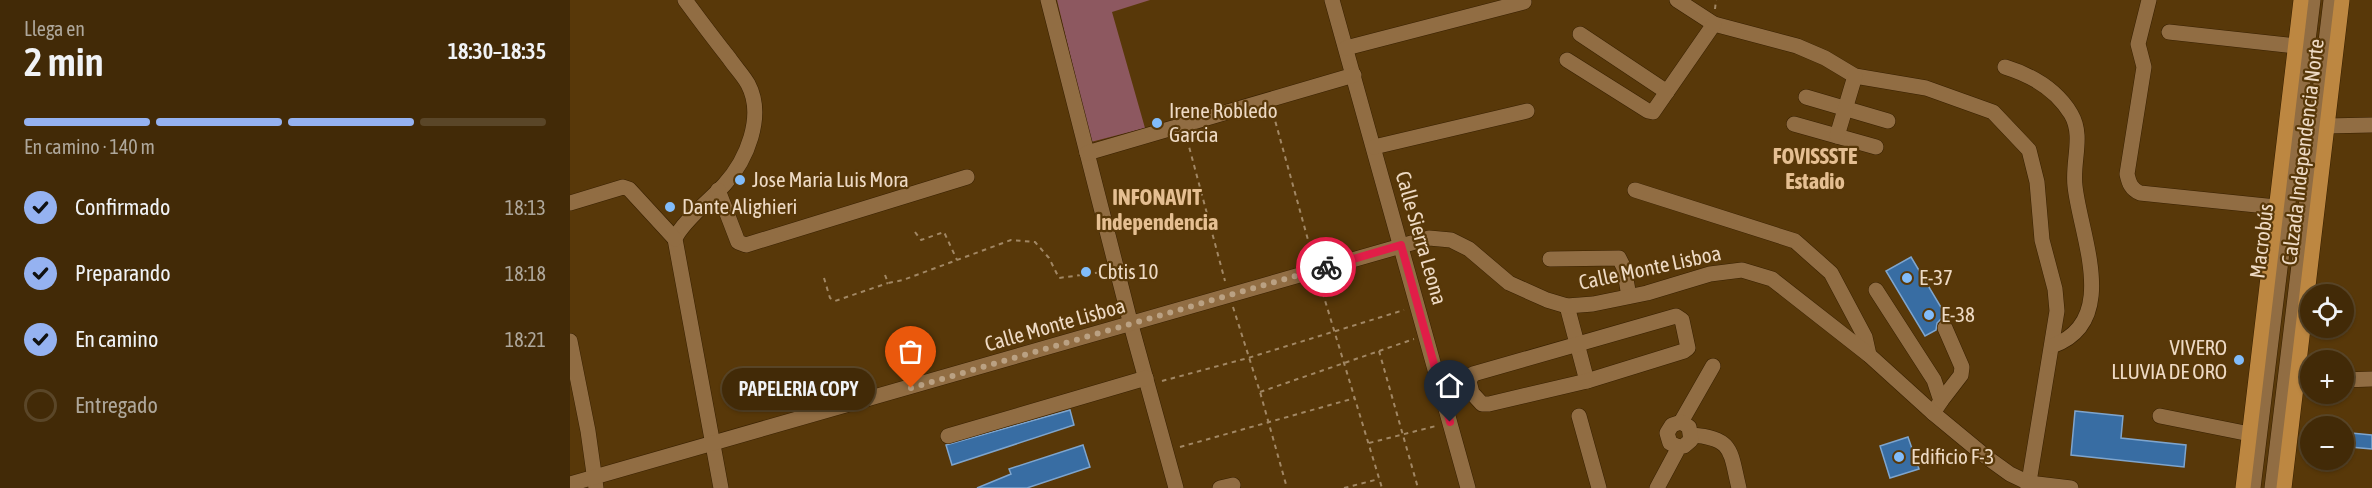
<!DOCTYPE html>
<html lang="es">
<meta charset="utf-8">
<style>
:root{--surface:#422a07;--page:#4c3615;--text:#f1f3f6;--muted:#aea79b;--line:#5a4628;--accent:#95b2f1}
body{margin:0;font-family:"Asap Condensed",sans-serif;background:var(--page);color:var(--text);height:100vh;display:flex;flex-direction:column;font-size:22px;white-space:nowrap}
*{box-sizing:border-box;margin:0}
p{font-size:20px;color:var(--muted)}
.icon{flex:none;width:33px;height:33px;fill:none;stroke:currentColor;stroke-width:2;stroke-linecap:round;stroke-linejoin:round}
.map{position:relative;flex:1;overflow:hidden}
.side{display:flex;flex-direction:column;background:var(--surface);width:570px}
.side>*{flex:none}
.fabs{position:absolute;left:1730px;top:284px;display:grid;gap:12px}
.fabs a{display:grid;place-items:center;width:54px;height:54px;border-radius:50%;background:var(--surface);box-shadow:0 2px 4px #0004,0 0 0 2px var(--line);font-size:30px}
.pin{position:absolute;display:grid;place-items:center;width:51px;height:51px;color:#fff;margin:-62px -26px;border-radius:50% 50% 50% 0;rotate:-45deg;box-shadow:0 0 6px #0007}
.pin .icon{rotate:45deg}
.courier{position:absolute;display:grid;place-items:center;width:60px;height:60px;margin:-30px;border:4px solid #e11d48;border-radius:50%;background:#fff;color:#222;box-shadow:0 2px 8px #0007}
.bubble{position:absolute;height:42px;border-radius:21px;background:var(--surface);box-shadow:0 2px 4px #0004,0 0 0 2px var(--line);font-size:20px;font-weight:600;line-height:42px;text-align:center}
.headline em{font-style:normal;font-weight:600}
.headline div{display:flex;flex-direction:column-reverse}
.headline{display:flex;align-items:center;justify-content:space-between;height:102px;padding:0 24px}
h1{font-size:39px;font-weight:600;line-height:45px}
.bar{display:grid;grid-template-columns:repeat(4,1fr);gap:9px 6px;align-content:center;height:72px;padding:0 24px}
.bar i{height:8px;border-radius:4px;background:var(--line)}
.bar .active{background:var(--accent)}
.bar p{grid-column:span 4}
ol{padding:0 24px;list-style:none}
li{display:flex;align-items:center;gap:18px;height:66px}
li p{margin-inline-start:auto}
li .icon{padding:6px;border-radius:50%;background:var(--accent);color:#111;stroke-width:4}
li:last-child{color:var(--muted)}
li i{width:33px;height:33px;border:3px solid var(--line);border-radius:50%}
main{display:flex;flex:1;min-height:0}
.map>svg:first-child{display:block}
</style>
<main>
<section class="side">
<div class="headline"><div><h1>2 min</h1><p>Llega en</p></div><em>18:30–18:35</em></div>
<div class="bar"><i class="active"></i><i class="active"></i><i class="active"></i><i></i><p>En camino · 140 m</p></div>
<ol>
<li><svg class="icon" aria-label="check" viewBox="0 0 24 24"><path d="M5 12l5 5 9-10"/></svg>Confirmado<p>18:13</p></li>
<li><svg class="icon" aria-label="check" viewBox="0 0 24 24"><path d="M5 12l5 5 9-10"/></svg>Preparando<p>18:18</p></li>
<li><svg class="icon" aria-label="check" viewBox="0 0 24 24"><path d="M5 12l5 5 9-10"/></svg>En camino<p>18:21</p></li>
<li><i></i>Entregado</li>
</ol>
</section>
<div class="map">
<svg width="1802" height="488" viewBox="0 0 1802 488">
<rect width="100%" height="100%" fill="#583809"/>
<!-- green -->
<polygon fill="#8d5860" points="487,0 580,0 542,12 575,128 521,142"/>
<!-- building -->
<g fill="#386da3" stroke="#7ea5ce" stroke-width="1.5">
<polygon points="1341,257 1378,319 1371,319 1367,323 1366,330 1355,336 1316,271"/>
<polygon points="500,410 504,425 382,465 376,445"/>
<polygon points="1505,411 1553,416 1551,438 1616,445 1614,467 1501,455"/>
<polygon points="1781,433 1802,435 1802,449 1780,447"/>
<polygon points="1338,437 1349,469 1320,478 1310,446"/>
<polygon points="513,445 520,467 457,488 407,488 441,474 439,469"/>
</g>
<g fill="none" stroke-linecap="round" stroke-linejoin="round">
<!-- minor casing -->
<g stroke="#382000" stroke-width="16">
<g id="minor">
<path d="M 115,0 C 129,19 144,39 159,58 C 165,67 173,75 178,84 C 195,116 177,160 154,185 C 141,199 111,223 105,239 L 151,488"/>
<polyline points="478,0 561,325 606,488"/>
<polyline points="762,0 898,488"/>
<polyline points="1107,0 1144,24 1227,46 1255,58 1285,76 1356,88 1423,112 1459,150 1467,182 1472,240 1485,289 1487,311 1458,488"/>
<path d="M 1579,0 L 1568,44 L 1574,67 L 1557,174 C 1559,183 1561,189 1570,193 L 1706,207"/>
<polyline points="1599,32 1726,46"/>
<polyline points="1010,34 1097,92"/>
<polyline points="776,48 954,2"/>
<polyline points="997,60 1078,111 1083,112 1144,24"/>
<path d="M 1435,67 C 1461,75 1486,89 1501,114 C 1514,136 1502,161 1505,186 C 1510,235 1551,322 1482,346"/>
<polyline points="1236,97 1318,121"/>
<polyline points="1224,124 1306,147"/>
<polyline points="1756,126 1802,125"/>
<polyline points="1267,136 1285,76"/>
<polyline points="804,147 957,111"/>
<polyline points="517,153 784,75"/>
<polyline points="148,190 168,242 176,245 397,177"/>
<polyline points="1065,190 1225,241 1261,273 1295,337 1299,355"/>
<polyline points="0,203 53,187 59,189 105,239"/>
<polyline points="980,259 1049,258 1054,268 1059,296"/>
<polyline points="1306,290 1364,380 1371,401 1363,413"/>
<polyline points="997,306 1017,381"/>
<polygon points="1106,316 1112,320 1118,348 1114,351 1017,381 919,404 912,404 902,393 899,381 903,374"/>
<polyline points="0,341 18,431 26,488"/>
<polyline points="1773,380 1802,379"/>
<polyline points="1728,381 1740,381"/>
<polyline points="1371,401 1391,375 1392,367 1375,328"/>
<polyline points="1009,416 1029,488"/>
<polyline points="1590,416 1680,434"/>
<polyline points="1111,422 1143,366"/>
<path d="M 1122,435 C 1164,438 1160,452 1169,488"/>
<polyline points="378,436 576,378"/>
<polyline points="0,484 859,238 881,240 899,249 939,283 977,300 997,306 1023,304 1077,293 1140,274 1172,270 1202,279 1299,355 1363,413 1415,456 1440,474 1459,483 1501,488"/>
<polyline points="650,488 663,485"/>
<polyline points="1087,488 1109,447 1114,446 1121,440 1119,427 1111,422 1102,425 1097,433 1100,443 1109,447"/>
<polyline points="1683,488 1743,0"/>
<polyline points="1702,488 1761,0"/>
</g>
</g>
<!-- major casing -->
<g stroke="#382000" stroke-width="16">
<g id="major">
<polyline points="1673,488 1731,0"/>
<polyline points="1714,488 1772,0"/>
</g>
</g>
<!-- path -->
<g stroke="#a18764" stroke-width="2" stroke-dasharray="4.5 4.5" stroke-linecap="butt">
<polyline points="1145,9 1146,0"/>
<polyline points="703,113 743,258"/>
<polyline points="617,139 655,281"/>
<polyline points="345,232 351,240 374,232 387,260"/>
<polyline points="315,275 318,283 333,280 441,240 465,242 479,258 489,278 533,272"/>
<polyline points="254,278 260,298 265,301 318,283"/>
<polyline points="750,284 812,488"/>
<polyline points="663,307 690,392 717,488"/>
<polyline points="809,351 848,488"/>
<polyline points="592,381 678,358 834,310"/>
<polyline points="690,392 844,339"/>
<polyline points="799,443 866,426"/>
<polyline points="610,447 785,398"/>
<polyline points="774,488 809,479"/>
</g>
<!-- minor -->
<use href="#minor" stroke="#916d43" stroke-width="15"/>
<!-- major -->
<use href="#major" stroke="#bd8741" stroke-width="15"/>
</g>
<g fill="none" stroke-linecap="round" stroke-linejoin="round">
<!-- done -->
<polyline stroke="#baa183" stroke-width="6" stroke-dasharray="0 10.8" points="341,388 756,267"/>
<!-- route -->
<polyline stroke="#e11d48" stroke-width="8" points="756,267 831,245 880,422"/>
</g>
<!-- markers -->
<g fill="#81bcfa" stroke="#583809" stroke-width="2">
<circle cx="587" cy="123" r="6"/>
<circle cx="170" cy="180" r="6"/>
<circle cx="100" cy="207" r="6"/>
<circle cx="516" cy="272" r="6"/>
<circle cx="1337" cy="278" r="6"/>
<circle cx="1359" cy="315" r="6"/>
<circle cx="1669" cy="360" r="6"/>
<circle cx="1329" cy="457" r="6"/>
</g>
<g text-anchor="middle" stroke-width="4.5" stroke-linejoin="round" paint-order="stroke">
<!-- poi labels -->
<g font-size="21" fill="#eedac4" stroke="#583809" text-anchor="start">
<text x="599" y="118">Irene Robledo<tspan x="599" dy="24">Garcia</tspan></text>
<text x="182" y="187">Jose Maria Luis Mora</text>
<text x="112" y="214">Dante Alighieri</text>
<text x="528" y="279">Cbtis 10</text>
<text x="1349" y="285">E-37</text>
<text x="1371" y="322">E-38</text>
<text x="1657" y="355" text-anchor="end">VIVERO<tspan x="1657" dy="24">LLUVIA DE ORO</tspan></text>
<text x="1341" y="464">Edificio F-3</text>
</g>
<!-- street labels -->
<g font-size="21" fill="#eedac4" stroke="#583809">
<text transform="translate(1733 152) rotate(-83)" y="7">Calzada Independencia Norte</text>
<text transform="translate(851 238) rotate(74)" y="7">Calle Sierra Leona</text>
<text transform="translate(1692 241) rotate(-83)" y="7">Macrobús</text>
<text transform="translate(1080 268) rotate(-12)" y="7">Calle Monte Lisboa</text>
<text transform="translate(485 325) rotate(-16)" y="7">Calle Monte Lisboa</text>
</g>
<!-- neighbourhood labels -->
<g font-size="22" font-weight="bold" fill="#e5bf92" stroke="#583809">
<text x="1245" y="164">FOVISSSTE<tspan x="1245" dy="25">Estadio</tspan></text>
<text x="587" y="205">INFONAVIT<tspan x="587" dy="25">Independencia</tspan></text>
</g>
</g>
</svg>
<div class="fabs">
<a><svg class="icon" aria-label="locate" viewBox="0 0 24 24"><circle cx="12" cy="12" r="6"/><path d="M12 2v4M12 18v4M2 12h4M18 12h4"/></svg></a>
<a>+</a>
<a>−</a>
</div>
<div class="pin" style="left:341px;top:388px;background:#ea580c"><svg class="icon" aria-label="bag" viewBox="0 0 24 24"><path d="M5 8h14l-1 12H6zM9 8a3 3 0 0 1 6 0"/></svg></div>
<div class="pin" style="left:880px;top:422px;background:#1f2937"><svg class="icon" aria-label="home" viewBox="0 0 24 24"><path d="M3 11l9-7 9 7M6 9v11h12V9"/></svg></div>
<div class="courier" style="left:756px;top:267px"><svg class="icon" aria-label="bike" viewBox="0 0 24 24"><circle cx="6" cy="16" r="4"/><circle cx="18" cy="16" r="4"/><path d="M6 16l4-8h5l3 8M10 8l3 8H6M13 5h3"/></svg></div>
<div class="bubble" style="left:152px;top:368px;width:153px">PAPELERIA COPY</div>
</div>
</main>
